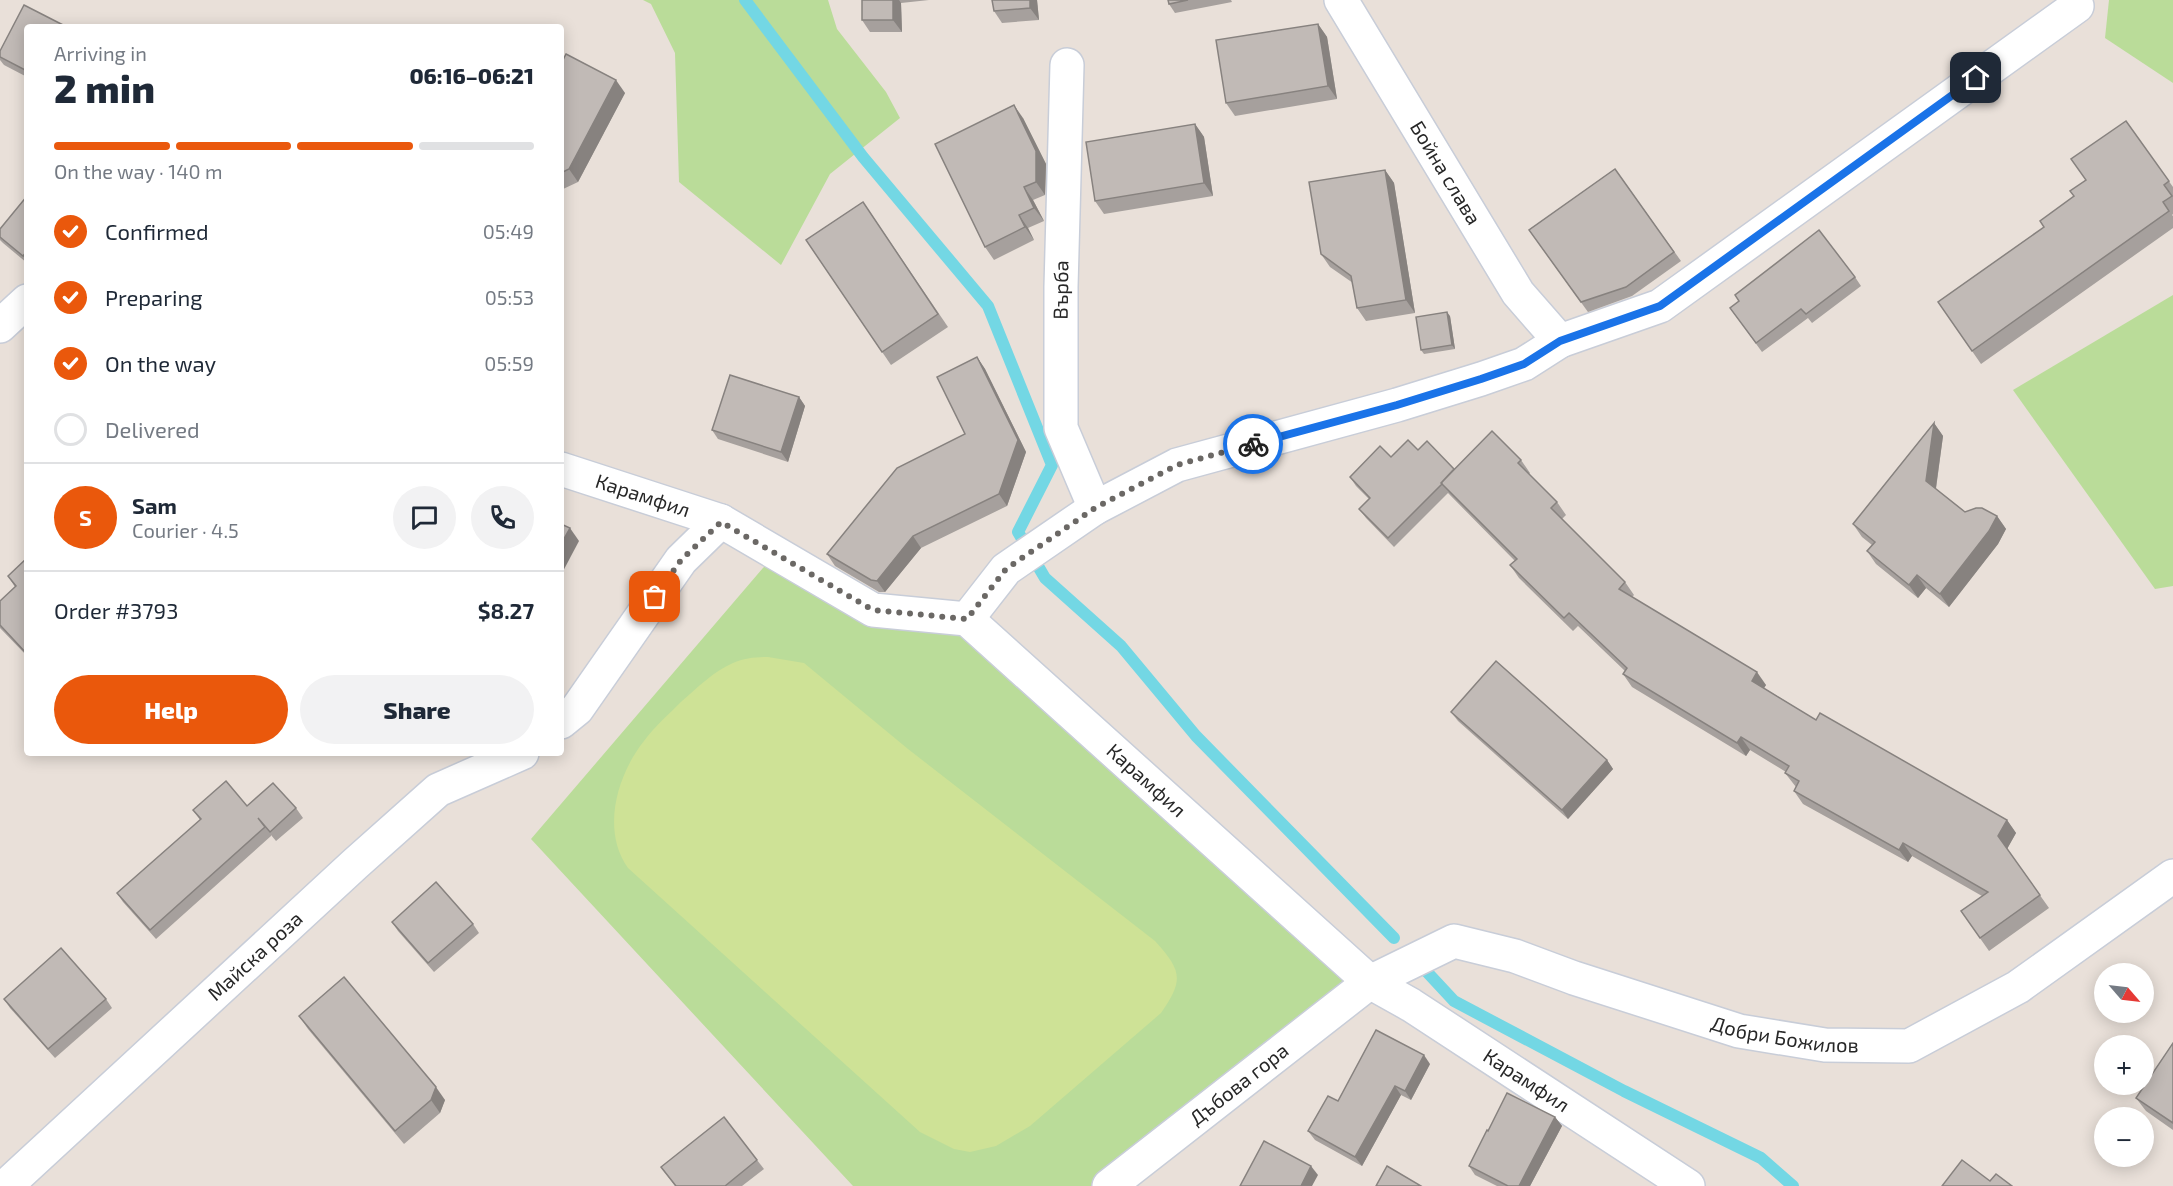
<!DOCTYPE html>
<meta charset="utf-8">
<style>
:root{--surface:#fff;--page:#f2f2f3;--text:#1f2937;--muted:#747a83;--line:#e0e1e3;--accent:#ea580c}
body{margin:0;font-family:"Exo 2",sans-serif;background:var(--page);color:var(--text);height:100vh;display:flex;flex-direction:column;font-size:22px;white-space:nowrap}
*{box-sizing:border-box;margin:0}
p{font-size:20px;color:var(--muted)}
.icon{flex:none;width:33px;height:33px;fill:none;stroke:currentColor;stroke-width:2;stroke-linecap:round;stroke-linejoin:round}
.map{position:relative;flex:1;overflow:hidden}
.drawer{position:absolute;left:24px;top:24px;width:540px;height:732px;display:flex;flex-direction:column;background:var(--surface);border-radius:6px;box-shadow:0 3px 15px #0003}
.drawer>*{flex:none}
.needle{width:39px;rotate:118deg}
.fabs{position:absolute;left:2094px;top:963px;display:grid;gap:12px}
.fabs a{display:grid;place-items:center;width:60px;height:60px;border-radius:50%;background:var(--surface);box-shadow:0 3px 15px #0003;font-size:30px}
.pin{position:absolute;display:grid;place-items:center;width:51px;height:51px;color:#fff;margin:-26px;border-radius:12px;box-shadow:0 3px 9px #0006}
.courier{position:absolute;display:grid;place-items:center;width:60px;height:60px;margin:-30px;border:4px solid #1a73e8;border-radius:50%;background:#fff;color:#222;box-shadow:0 2px 8px #0007}
.head em{font-style:normal;font-weight:800}
.head div{display:flex;flex-direction:column-reverse}
.head{display:flex;align-items:center;justify-content:space-between;height:102px;padding:0 30px}
h1{font-size:39px;font-weight:800;line-height:45px}
.bar{display:grid;grid-template-columns:repeat(4,1fr);gap:9px 6px;align-content:center;height:72px;padding:0 30px}
.bar i{height:8px;border-radius:4px;background:var(--line)}
.bar .on{background:var(--accent)}
.bar p{grid-column:span 4}
.line{display:flex;align-items:center;gap:15px;padding:0 30px;border-top:2px solid var(--line)}
.line div{flex:1}
.round{display:grid;place-items:center;flex:none;width:63px;height:63px;border-radius:32px;background:var(--page)}
ol{padding:0 30px;list-style:none}
li{display:flex;align-items:center;gap:18px;height:66px}
li p{margin-inline-start:auto}
li .icon{padding:6px;border-radius:50%;background:var(--accent);color:#fff;stroke-width:4}
li:last-child{color:var(--muted)}
li i{width:33px;height:33px;border:3px solid var(--line);border-radius:50%}
.button{display:flex;gap:12px;margin-top:auto;padding:12px 30px}
.button a{flex:1;height:69px;border-radius:36px;background:var(--accent);color:#fff;font-size:24px;font-weight:800;line-height:69px;text-align:center}
.button a+a{background:var(--page);color:var(--text)}
.map>svg:first-child{display:block}
</style>
<div class="map">
<svg width="2173" height="1186" viewBox="0 0 2173 1186">
<rect width="100%" height="100%" fill="#e9e0d9"/>
<!-- green -->
<g fill="#badc99">
<polygon points="643,0 828,0 837,29 886,92 900,118 830,174 781,265 679,182 675,53 651,4"/>
<polygon points="2109,0 2173,0 2173,83 2105,38"/>
<polygon points="2173,295 2173,586 2155,589 2013,390"/>
<polygon points="775,554 873,610 967,619 1370,982 1109,1186 853,1186 531,839"/>
</g>
<!-- pitch -->
<path fill="#cee296" d="M 768,657 L 804,663 L 908,749 L 1155,941 C 1182,971 1184,980 1161,1013 L 1030,1126 L 996,1146 L 970,1152 L 954,1149 L 920,1132 L 628,868 C 601,830 617,775 644,741 C 655,726 669,714 682,701 C 697,688 714,671 733,663 C 744,658 756,657 768,657 Z"/>
<g fill="none" stroke-linecap="round" stroke-linejoin="round">
<!-- stream -->
<g stroke="#73d7e4" stroke-width="12">
<polyline points="745,0 863,157 988,306 1052,465 1018,532 1045,578 1121,646 1196,736 1394,938"/>
<polyline points="1427,972 1454,1001 1624,1091 1761,1158 1793,1186"/>
</g>
<!-- minor casing -->
<g stroke="#c8cdd8" stroke-width="36">
<g id="minor">
<path id="s1" d="M 1341,0 L 1518,293 L 1560,341"/>
<polyline points="1067,65 1061,287 1061,428 1095,508"/>
<polyline points="0,326 27,301"/>
<path id="s2" d="M 561,469 L 721,521 L 873,610 L 967,619 L 1370,982 L 1411,1005 L 1688,1186"/>
<polyline points="967,619 1006,569 1095,508 1177,465 1397,405 1481,379 1524,364 1560,341 1660,306 2077,6 2074,0"/>
<polyline points="561,722 577,709 681,560 721,521"/>
<path id="s3" d="M 6,1186 L 355,864 L 438,790 L 522,753"/>
<path id="s4" d="M 1109,1186 L 1370,982 L 1454,941 L 1515,956 L 1574,978 L 1739,1031 L 1825,1045 L 1909,1046 L 2018,987 L 2173,876"/>
</g>
</g>
<!-- minor -->
<use href="#minor" stroke="#fff" stroke-width="33"/>
</g>
<!-- wall -->
<g fill="#a6a09d">
<polygon points="846,0 929,0 901,3 902,32 870,32 862,20 862,0"/>
<polygon points="1037,0 1039,20 1002,23 994,11"/>
<polygon points="1168,0 1231,0 1232,2 1175,13 1169,4"/>
<polygon points="1318,24 1327,37 1337,99 1235,116 1226,103"/>
<polygon points="27,27 27,77 4,65 0,60 0,51"/>
<polygon points="561,64 625,93 578,182 561,190"/>
<polygon points="1023,118 1046,164 1045,195 1033,200 1044,221 1028,228 1034,240 994,260 985,247"/>
<polygon points="2126,121 2173,187 2173,214 2172,215 2173,216 2173,228 1981,364 1938,302 2044,227 2074,196"/>
<polygon points="1195,124 1204,137 1213,196 1104,214 1095,201"/>
<polygon points="1615,169 1681,261 1632,296 1588,312 1529,230"/>
<polygon points="1385,170 1394,183 1415,313 1366,321 1357,308 1353,283 1330,267 1321,254"/>
<polygon points="27,196 27,263 3,243 0,240 0,229"/>
<polygon points="863,202 948,327 891,365 806,240"/>
<polygon points="1855,277 1861,286 1812,323 1808,318 1762,352 1730,308"/>
<polygon points="1450,316 1455,349 1424,354 1421,350"/>
<polygon points="977,357 985,369 1026,452 1007,506 921,548 885,592 879,592 835,566 827,554 965,434"/>
<polygon points="799,397 805,406 788,462 718,439 712,430"/>
<polygon points="1934,423 1943,436 1936,489 1965,512 1997,516 2006,529 1998,544 1949,607 1926,588 1918,598 1876,564 1867,551 1872,545 1862,537 1853,524"/>
<polygon points="1418,450 1454,469 1521,460 1530,473 1529,474 1557,502 1566,515 1562,519 1625,582 1634,595 1632,597 1766,685 1764,688 1816,720 2007,820 2016,833 2007,849 2049,908 1989,951 1961,911 1982,896 1912,856 1908,862 1803,804 1794,791 1796,787 1785,773 1786,772 1750,750 1746,756 1632,687 1623,674 1625,671 1578,626 1573,631 1519,578 1510,565 1515,561 1448,493 1394,547 1366,518 1359,509 1369,499 1356,486 1350,477 1391,457"/>
<polygon points="27,558 27,656 0,628 0,601 15,587 8,576"/>
<polygon points="1451,712 1607,760 1613,769 1568,819 1458,721"/>
<polygon points="247,806 296,808 303,818 276,841 271,835 271,836 156,939 123,902 117,893 200,820 193,810"/>
<polygon points="392,922 473,924 479,933 434,972 398,931"/>
<polygon points="4,999 106,999 112,1008 55,1058 10,1008"/>
<polygon points="299,1016 445,1100 440,1113 404,1144 308,1029"/>
<polygon points="2173,1043 2173,1130 2146,1111 2136,1098"/>
<polygon points="1430,1064 1411,1100 1401,1095 1362,1166 1315,1140 1308,1131 1338,1101"/>
<polygon points="1555,1117 1562,1126 1530,1186 1497,1186 1475,1175 1469,1166 1488,1131"/>
<polygon points="757,1160 764,1169 742,1186 675,1186 661,1167"/>
</g>
<!-- shaded-wall -->
<g fill="#87827f">
<polygon points="893,0 899,0 901,3 902,32 893,20"/>
<polygon points="1030,0 1037,0 1039,20 1030,8"/>
<polygon points="1318,24 1327,37 1337,99 1328,86"/>
<polygon points="616,80 625,93 578,182 569,169"/>
<polygon points="1014,105 1023,118 1046,164 1045,195 1036,182"/>
<polygon points="1195,124 1204,137 1213,196 1204,183"/>
<polygon points="1385,170 1394,183 1415,313 1406,300"/>
<polygon points="1024,187 1033,200 1044,221 1034,208"/>
<polygon points="1019,215 1028,228 1034,240 1025,227"/>
<polygon points="27,251 27,261 23,256"/>
<polygon points="1447,312 1450,316 1455,349 1452,345"/>
<polygon points="977,357 985,369 1026,452 1007,506 999,494"/>
<polygon points="799,397 805,406 788,462 781,452"/>
<polygon points="1934,423 1943,436 1935,494 1926,481"/>
<polygon points="1997,516 2006,529 1998,544 1949,607 1940,594"/>
<polygon points="570,528 579,541 561,575 561,544"/>
<polygon points="913,536 921,548 885,592 877,581"/>
<polygon points="1917,575 1926,588 1918,598 1909,585"/>
<polygon points="1757,672 1766,685 1760,694 1752,681"/>
<polygon points="1741,737 1750,750 1746,756 1737,743"/>
<polygon points="1607,760 1613,769 1568,819 1562,810"/>
<polygon points="2007,820 2016,833 2007,849 1998,836"/>
<polygon points="1903,843 1912,856 1908,862 1899,850"/>
<polygon points="1424,1055 1430,1064 1411,1100 1405,1091"/>
<polygon points="1395,1086 1401,1095 1362,1166 1355,1157"/>
<polygon points="436,1087 445,1100 440,1113 431,1100"/>
<polygon points="1555,1117 1562,1126 1530,1186 1519,1186"/>
<polygon points="1311,1166 1318,1175 1312,1186 1301,1186"/>
</g>
<!-- building -->
<g fill="#c1bab6" stroke="#87827f" stroke-width="1.5">
<rect x="862" y="0" width="31" height="20"/>
<polygon points="992,0 1030,0 1030,8 994,11"/>
<polygon points="1168,0 1188,0 1169,4"/>
<polygon points="24,5 67,27 27,27 27,71 0,57 0,51"/>
<polygon points="1318,24 1328,86 1226,103 1216,40"/>
<polygon points="566,54 616,80 569,169 561,173 561,64"/>
<polygon points="1014,105 1036,151 1036,182 1024,187 1034,208 1019,215 1025,227 985,247 935,144"/>
<polygon points="2126,121 2169,181 2164,185 2172,196 2163,202 2169,211 1972,351 1938,302 2044,227 2040,221 2074,196 2070,191 2086,180 2071,159"/>
<polygon points="1195,124 1204,183 1095,201 1086,142"/>
<polygon points="1615,169 1674,252 1626,287 1581,302 1529,230"/>
<polygon points="1385,170 1406,300 1357,308 1351,276 1321,254 1309,182"/>
<polygon points="27,196 27,251 23,256 0,237 0,229"/>
<polygon points="863,202 938,314 882,352 806,240"/>
<polygon points="1819,230 1855,277 1806,314 1801,309 1756,343 1730,308 1739,301 1735,295"/>
<polygon points="1447,312 1452,345 1421,350 1416,317"/>
<polygon points="977,357 1018,440 999,494 913,536 877,581 871,580 827,554 897,468 965,434 937,377"/>
<polygon points="730,375 799,397 781,452 712,430"/>
<polygon points="1934,423 1926,481 1965,512 1976,508 1982,508 1997,516 1989,531 1940,594 1917,575 1909,585 1867,551 1875,542 1853,524"/>
<polygon points="1492,431 1521,460 1518,463 1557,502 1551,508 1625,582 1619,589 1757,672 1752,681 1816,720 1820,713 2007,820 1998,836 2040,895 1980,938 1961,911 1988,892 1903,843 1899,850 1794,791 1799,781 1785,773 1789,766 1741,737 1737,743 1623,674 1627,668 1569,613 1564,618 1510,565 1517,559 1441,483"/>
<polygon points="1408,440 1418,450 1427,441 1454,469 1441,483 1442,484 1388,538 1359,509 1370,498 1350,477 1380,446 1391,457"/>
<polygon points="561,524 570,528 561,544"/>
<polygon points="27,558 27,654 0,625 0,601 16,586 8,576"/>
<polygon points="1496,661 1607,760 1562,810 1451,712"/>
<polygon points="226,781 247,806 273,783 296,808 270,832 258,818 265,827 150,930 117,893 201,819 193,810"/>
<polygon points="436,882 473,924 428,963 392,922"/>
<polygon points="61,948 106,999 48,1049 4,999"/>
<polygon points="344,977 436,1087 431,1100 395,1131 299,1016"/>
<polygon points="1376,1030 1424,1055 1405,1091 1395,1086 1355,1157 1308,1131 1328,1096 1338,1101"/>
<polygon points="2173,1043 2173,1123 2136,1098"/>
<polygon points="1507,1093 1555,1117 1519,1186 1508,1186 1469,1166 1487,1130 1488,1131"/>
<polygon points="724,1117 757,1160 725,1186 676,1186 661,1167"/>
<polygon points="1264,1141 1311,1166 1301,1186 1240,1186"/>
<polygon points="1962,1160 1990,1181 1996,1174 2012,1186 1942,1186"/>
<polygon points="1387,1166 1421,1186 1376,1186"/>
</g>
<g fill="none" stroke-linecap="round" stroke-linejoin="round">
<!-- done -->
<polyline stroke="#6b6865" stroke-width="6" stroke-dasharray="0 10.8" points="655,597 681,560 721,522 873,610 967,619 1006,569 1095,508 1177,465 1253,444"/>
<!-- route -->
<polyline stroke="#1a73e8" stroke-width="8" points="1253,444 1397,405 1481,379 1524,364 1560,341 1660,306 1976,78"/>
</g>
<g text-anchor="middle" stroke-width="5" stroke-linejoin="round" paint-order="stroke">
<!-- street labels -->
<g font-size="20" fill="#272727" stroke="#fff">
<text dy="7" stroke="none"><textPath href="#s1" startOffset="202">Бойна слава</textPath></text>
<text transform="translate(1061 290) rotate(-89)" y="7">Върба</text>
<text dy="7" stroke="none"><textPath href="#s2" startOffset="86">Карамфил</textPath></text>
<text dy="7" stroke="none"><textPath href="#s2" startOffset="680">Карамфил</textPath></text>
<text dy="7" stroke="none"><textPath href="#s3" startOffset="339">Майска роза</textPath></text>
<text dy="7" stroke="none"><textPath href="#s4" startOffset="770">Добри Божилов</textPath></text>
<text dy="7" stroke="none"><textPath href="#s2" startOffset="1166">Карамфил</textPath></text>
<text dy="7" stroke="none"><textPath href="#s4" startOffset="165">Дъбова гора</textPath></text>
</g>
</g>
</svg>
<div class="fabs">
<a><svg class="needle" viewBox="-14 -14 28 28"><path d="M0-13l5 13h-10z" fill="#e53935"/><path d="M0 13l5-13h-10z" fill="#747a83"/></svg></a>
<a>+</a>
<a>−</a>
</div>
<div class="pin" style="left:655px;top:597px;background:#ea580c"><svg class="icon" aria-label="bag" viewBox="0 0 24 24"><path d="M5 8h14l-1 12H6zM9 8a3 3 0 0 1 6 0"/></svg></div>
<div class="pin" style="left:1976px;top:78px;background:#1f2937"><svg class="icon" aria-label="home" viewBox="0 0 24 24"><path d="M3 11l9-7 9 7M6 9v11h12V9"/></svg></div>
<div class="courier" style="left:1253px;top:444px"><svg class="icon" aria-label="bike" viewBox="0 0 24 24"><circle cx="6" cy="16" r="4"/><circle cx="18" cy="16" r="4"/><path d="M6 16l4-8h5l3 8M10 8l3 8H6M13 5h3"/></svg></div>
<section class="drawer">
<div class="head"><div><h1>2 min</h1><p>Arriving in</p></div><em>06:16–06:21</em></div>
<div class="bar"><i class="on"></i><i class="on"></i><i class="on"></i><i></i><p>On the way · 140 m</p></div>
<ol>
<li><svg class="icon" aria-label="check" viewBox="0 0 24 24"><path d="M5 12l5 5 9-10"/></svg>Confirmed<p>05:49</p></li>
<li><svg class="icon" aria-label="check" viewBox="0 0 24 24"><path d="M5 12l5 5 9-10"/></svg>Preparing<p>05:53</p></li>
<li><svg class="icon" aria-label="check" viewBox="0 0 24 24"><path d="M5 12l5 5 9-10"/></svg>On the way<p>05:59</p></li>
<li><i></i>Delivered</li>
</ol>
<div class="line" style="height:108px"><b class="round" style="background:var(--accent);color:#fff">S</b><div><b>Sam</b><p>Courier · 4.5</p></div><a class="round"><svg class="icon" aria-label="chat" viewBox="0 0 24 24"><path d="M4 5h16v11H9l-5 4z"/></svg></a><a class="round"><svg class="icon" aria-label="phone" viewBox="0 0 24 24"><path d="M5 4h4l2 5-3 2q2 4 5 5l2-3 5 2v4C11 20 4 13 5 4z"/></svg></a></div>
<div class="line" style="height:78px"><div>Order #3793</div><b>$8.27</b></div>
<div class="button"><a>Help</a><a>Share</a></div>
</section>
</div>
